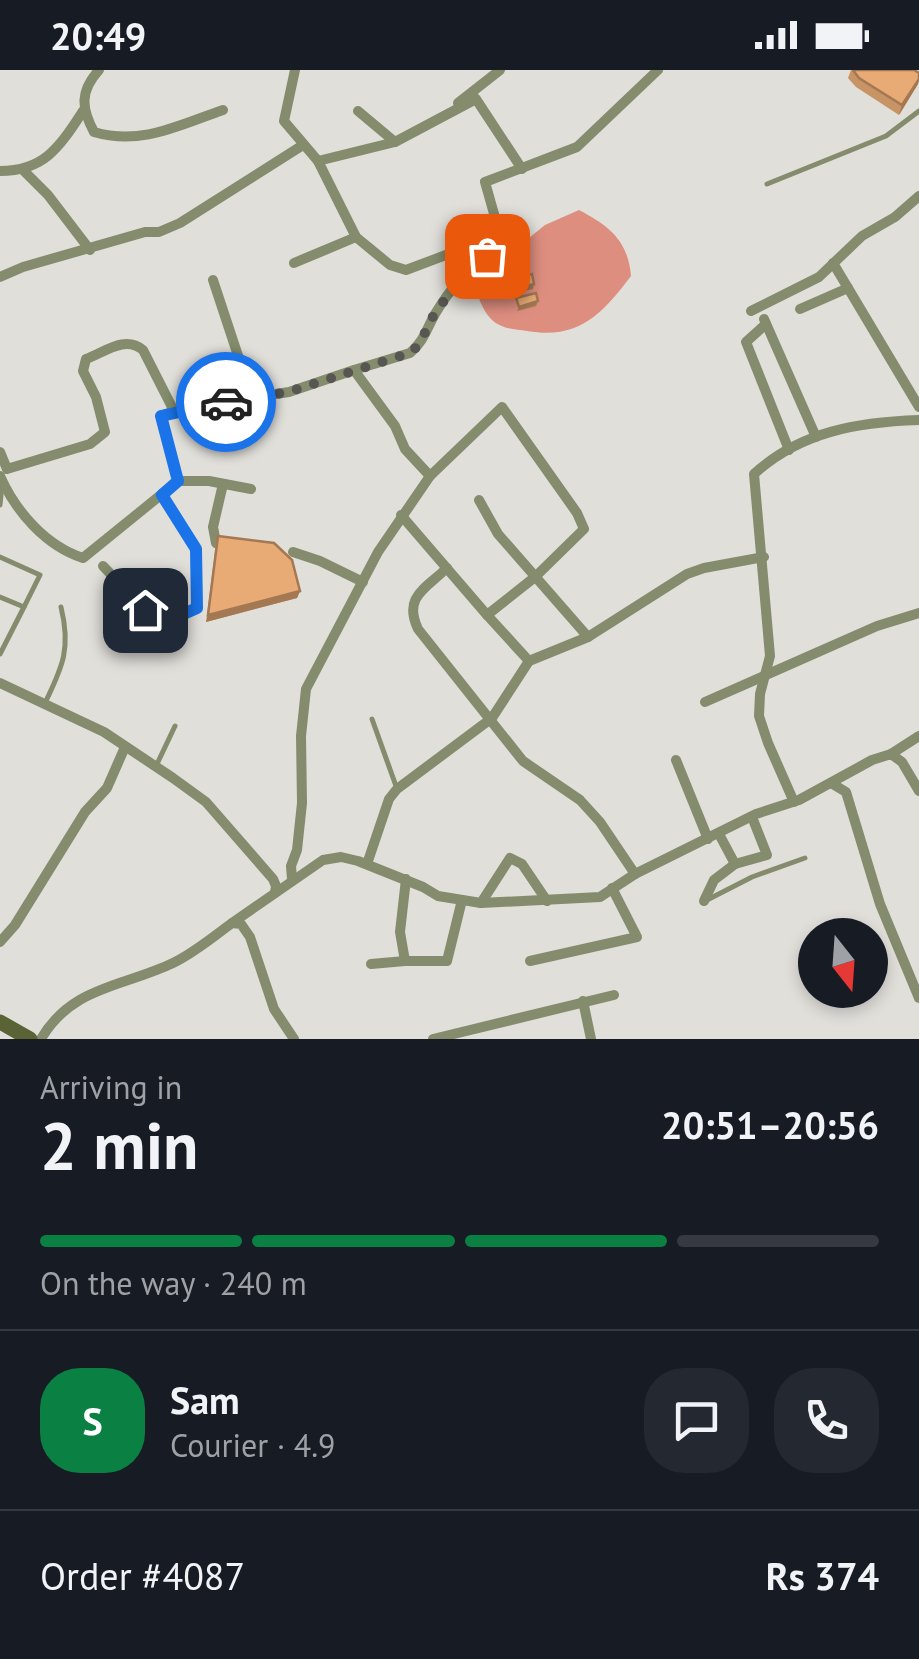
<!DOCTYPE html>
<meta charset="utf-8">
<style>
:root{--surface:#171b24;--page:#242831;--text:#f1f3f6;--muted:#9ea1a6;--line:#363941;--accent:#0b8043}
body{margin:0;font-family:"PT Sans",sans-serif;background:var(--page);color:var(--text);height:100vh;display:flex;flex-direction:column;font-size:38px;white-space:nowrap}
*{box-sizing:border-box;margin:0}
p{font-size:32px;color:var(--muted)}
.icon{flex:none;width:55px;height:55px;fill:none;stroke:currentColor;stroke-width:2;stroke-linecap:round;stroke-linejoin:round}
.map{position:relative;height:969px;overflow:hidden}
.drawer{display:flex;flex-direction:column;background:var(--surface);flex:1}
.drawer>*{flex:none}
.needle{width:65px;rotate:163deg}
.fabs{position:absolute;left:798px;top:848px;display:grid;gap:20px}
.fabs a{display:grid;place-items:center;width:90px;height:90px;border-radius:50%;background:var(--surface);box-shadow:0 5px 15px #0003;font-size:50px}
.pin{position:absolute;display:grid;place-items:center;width:85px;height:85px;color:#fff;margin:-42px;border-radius:20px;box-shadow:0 5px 15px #0006}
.courier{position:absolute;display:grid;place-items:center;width:100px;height:100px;margin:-50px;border:8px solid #1a73e8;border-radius:50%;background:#fff;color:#222;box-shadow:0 2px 12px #0007}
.headline em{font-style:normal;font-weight:800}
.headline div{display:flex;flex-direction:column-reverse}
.headline{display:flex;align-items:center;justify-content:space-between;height:170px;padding:0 40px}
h1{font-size:65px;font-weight:800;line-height:75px}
.bar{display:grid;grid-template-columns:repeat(4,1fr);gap:15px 10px;align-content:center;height:120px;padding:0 40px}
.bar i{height:12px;border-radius:8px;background:var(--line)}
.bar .current{background:var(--accent)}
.bar p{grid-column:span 4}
.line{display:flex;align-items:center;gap:25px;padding:0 40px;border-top:2px solid var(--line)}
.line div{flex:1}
.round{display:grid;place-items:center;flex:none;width:105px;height:105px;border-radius:40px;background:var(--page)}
.status{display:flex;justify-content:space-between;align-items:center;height:70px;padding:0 50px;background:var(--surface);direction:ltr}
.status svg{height:28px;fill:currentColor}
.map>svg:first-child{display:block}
</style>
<div class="status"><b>20:49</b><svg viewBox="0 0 49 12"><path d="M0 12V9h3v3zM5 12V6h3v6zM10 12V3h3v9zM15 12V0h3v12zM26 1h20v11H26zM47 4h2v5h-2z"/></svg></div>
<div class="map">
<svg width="919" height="969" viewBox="0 0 919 969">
<rect width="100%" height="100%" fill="#e1dfda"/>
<!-- forest -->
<path fill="#de8e7f" d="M 579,140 C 609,156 628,170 631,206 C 602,244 579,270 527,261 C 514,259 501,259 491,249 C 482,240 478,225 473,213 L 545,155 Z"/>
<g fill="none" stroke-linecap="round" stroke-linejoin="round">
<!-- lane -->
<g stroke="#848c6d" stroke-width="5">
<polyline points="767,114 886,66 919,41"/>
<polyline points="0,435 2,415"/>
<polyline points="0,487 40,505 24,537"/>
<polyline points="0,527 24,537 0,584"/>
<path d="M 45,633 C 63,596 71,578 61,537"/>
<polyline points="372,649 396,716"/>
<polyline points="157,694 175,656"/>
<polyline points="707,830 752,807 805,788"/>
</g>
<!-- street -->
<g stroke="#848c6d" stroke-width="10">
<path d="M 99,0 C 80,21 81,38 94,62 C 141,76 179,55 223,40"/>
<polyline points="295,0 284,51 318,91 356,167 390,195 406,200 499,165"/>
<polyline points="458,33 500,0"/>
<polyline points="358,41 395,72 476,29 522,99"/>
<polyline points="318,91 395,72"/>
<path d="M 0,101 C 45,101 60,76 83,41"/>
<polyline points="24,101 48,125 90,180"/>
<polyline points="294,193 356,167"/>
<polyline points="0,207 23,197 145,162 159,162 180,153 303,75"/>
<polyline points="213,210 252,328"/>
<polyline points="848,218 919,337"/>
<polyline points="800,239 848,218 833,193"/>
<polyline points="751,241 819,207 862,166 895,147 919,126"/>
<polyline points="764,249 816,367"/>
<polyline points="766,254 746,272 789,380"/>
<path d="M 354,300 L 410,283 C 424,271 426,260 435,244 C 441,234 450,221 458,212 C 473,194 486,187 500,165 L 485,112 L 577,77 L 658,0"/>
<path d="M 0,382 L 7,399 L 90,374 L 105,362 L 96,327 L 83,301 L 86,289 C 105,282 125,265 143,280 L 174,341 L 191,341 L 213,334 L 289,322 L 354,300 L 395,356 L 405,379 L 430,406 L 378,482 L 306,619 L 301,666 L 302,733 L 297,780 L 291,796 L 292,809"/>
<path d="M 0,406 C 16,442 46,476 83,488 L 178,411 L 161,346 L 174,341"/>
<polyline points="430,406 502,337 577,443 584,459 535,507 487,545 529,591"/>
<polyline points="178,411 209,411 251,419"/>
<polyline points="479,430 498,464 588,567"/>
<polyline points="401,445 487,545"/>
<polyline points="216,473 213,457 223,414"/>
<polyline points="293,482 320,491 363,512"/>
<polyline points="103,496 145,540 168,551 197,538 196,479 162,425"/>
<path d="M 447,498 C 425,519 403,527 418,559 L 523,691 L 580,730 L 600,752 L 635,804"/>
<polyline points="0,613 104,662 173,708 206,732 273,809 276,816 275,823"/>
<polyline points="705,632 877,556 919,543"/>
<polyline points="891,684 919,666"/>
<polyline points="676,690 708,769"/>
<polyline points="831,713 846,722 880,834 919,928"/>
<path d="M 794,732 L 768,673 L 759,646 L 760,624 L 770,586 L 754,404 C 801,361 859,352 919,350"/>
<polyline points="719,764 735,794 767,785 752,747"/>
<polyline points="367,794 389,729 397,719 492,648 529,591 588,567 687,504 704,498 764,487"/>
<polyline points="406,809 400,862 405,891 447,891 462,830"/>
<polyline points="704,831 714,810 735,794"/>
<polyline points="481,833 510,788 522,794 547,831"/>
<polyline points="232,853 323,790 341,787 358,791 423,817 438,826 481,833 600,827 635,804 756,744 799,730 872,690 891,684 902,692 919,721"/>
<polyline points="0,872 15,855 85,742 107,718 125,677"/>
<polyline points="530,891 637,867 612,818"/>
<polyline points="371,894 405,891"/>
<polyline points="583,931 591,969"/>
<path d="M 41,969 C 72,916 123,917 173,893 C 194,883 213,867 232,853 L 241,854 L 250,867 L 274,939 L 294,969"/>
<polyline points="433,969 614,925"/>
</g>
<!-- secondary -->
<polyline stroke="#596335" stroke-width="15" points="0,952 30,969"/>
</g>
<!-- wall -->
<g fill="#c89365">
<polygon points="851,0 914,0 918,14 899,45 856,17 848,8"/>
<polygon points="218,466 300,521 297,528 206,552 216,473"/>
</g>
<!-- shaded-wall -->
<g fill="#a37853">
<polygon points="919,9 918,14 899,45 902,35"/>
<polygon points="534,214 533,219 516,223 518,218"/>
<polygon points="538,231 536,236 517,241 519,237"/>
<polygon points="300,521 297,528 206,552 208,545"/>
</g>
<!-- building -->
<g fill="#e9ab76" stroke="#a37853" stroke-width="2.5">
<polygon points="853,0 914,0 919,3 919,9 902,35 859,8"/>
<polygon points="532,204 534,214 518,218 515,209"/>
<polygon points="536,223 538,231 519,237 516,228"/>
<polygon points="218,466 274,473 292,490 300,521 208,545"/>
</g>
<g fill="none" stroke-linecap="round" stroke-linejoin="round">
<!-- done -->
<path stroke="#575653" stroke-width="10" stroke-dasharray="0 18" d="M 226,332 L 288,322 L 410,283 C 425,271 425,257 436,242 C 451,220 467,203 487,186"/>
<!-- route -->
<polyline stroke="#1a73e8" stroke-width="12" points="145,540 168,551 197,538 196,479 162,425 178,411 161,346 226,332"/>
</g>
</svg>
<div class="fabs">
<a><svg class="needle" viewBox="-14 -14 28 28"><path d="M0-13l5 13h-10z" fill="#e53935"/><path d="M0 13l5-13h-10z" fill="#9ea1a6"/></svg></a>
</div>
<div class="pin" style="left:487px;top:186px;background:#ea580c"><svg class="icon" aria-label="bag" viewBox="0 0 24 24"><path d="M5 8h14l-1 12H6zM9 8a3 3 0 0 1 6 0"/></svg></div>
<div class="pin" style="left:145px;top:540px;background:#1f2937"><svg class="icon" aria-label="home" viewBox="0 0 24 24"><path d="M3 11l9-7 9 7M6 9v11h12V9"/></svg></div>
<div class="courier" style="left:226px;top:332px"><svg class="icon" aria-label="car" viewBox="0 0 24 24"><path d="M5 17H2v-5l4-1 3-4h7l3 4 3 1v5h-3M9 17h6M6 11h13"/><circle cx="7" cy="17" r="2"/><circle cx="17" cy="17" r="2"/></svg></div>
</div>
<section class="drawer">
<div class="headline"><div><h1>2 min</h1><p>Arriving in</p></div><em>20:51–20:56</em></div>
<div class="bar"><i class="current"></i><i class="current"></i><i class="current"></i><i></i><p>On the way · 240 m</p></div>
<div class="line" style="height:180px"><b class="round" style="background:var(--accent);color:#fff">S</b><div><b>Sam</b><p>Courier · 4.9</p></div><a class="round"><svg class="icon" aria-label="chat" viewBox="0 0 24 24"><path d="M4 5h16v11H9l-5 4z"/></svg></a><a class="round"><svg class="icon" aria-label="phone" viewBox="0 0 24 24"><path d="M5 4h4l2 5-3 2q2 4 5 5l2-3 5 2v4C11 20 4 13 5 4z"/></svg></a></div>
<div class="line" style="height:130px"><div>Order #4087</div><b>Rs 374</b></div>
</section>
